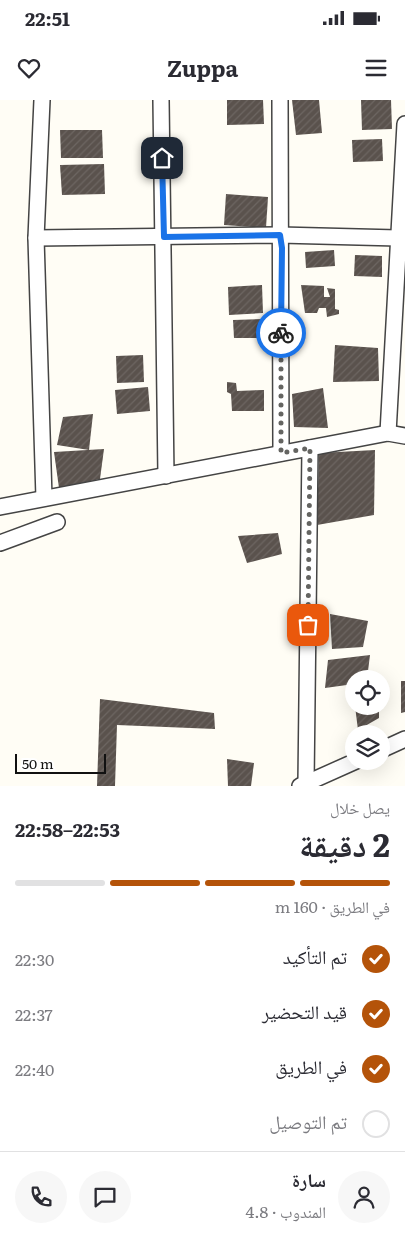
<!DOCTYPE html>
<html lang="ar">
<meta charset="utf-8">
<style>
:root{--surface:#fff;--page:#f7f7f7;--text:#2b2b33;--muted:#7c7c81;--line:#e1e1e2;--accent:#b45309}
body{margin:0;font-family:Literata,"Noto Naskh Arabic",serif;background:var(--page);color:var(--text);direction:rtl;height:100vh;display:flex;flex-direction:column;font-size:19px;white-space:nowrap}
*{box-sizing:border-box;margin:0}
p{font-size:16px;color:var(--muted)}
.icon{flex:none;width:28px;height:28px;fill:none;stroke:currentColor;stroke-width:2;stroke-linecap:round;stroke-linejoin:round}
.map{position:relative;height:686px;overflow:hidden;direction:ltr}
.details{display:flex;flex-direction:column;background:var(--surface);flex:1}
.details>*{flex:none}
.buttons{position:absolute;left:345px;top:570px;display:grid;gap:10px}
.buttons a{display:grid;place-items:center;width:45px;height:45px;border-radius:50%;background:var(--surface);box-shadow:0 5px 20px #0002;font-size:25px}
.scale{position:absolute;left:15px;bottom:12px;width:91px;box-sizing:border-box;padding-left:5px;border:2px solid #111;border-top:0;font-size:14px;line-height:18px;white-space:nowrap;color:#111;-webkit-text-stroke:4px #fff;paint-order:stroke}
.pin{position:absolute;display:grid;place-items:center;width:42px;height:42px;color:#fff;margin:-21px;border-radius:10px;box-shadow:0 2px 8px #0006}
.courier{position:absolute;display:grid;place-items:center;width:50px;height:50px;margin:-25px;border:4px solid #1a73e8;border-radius:50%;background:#fff;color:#222;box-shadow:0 1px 6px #0007}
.headline em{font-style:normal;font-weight:700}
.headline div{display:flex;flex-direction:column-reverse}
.headline{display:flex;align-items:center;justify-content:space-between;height:85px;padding:0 15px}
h1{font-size:32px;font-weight:700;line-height:38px}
.bar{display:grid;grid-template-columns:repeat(4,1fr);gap:8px 5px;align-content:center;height:60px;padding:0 15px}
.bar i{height:6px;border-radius:4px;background:var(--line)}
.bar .active{background:var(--accent)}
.bar p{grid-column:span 4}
.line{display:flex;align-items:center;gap:12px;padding:0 15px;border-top:1px solid var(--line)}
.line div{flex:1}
.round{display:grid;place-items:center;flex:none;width:52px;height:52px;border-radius:26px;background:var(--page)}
ol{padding:0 15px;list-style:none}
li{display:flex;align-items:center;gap:15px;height:55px}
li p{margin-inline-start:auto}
li .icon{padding:5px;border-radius:50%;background:var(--accent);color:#fff;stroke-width:4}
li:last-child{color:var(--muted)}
li i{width:28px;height:28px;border:2px solid var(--line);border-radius:50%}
.status{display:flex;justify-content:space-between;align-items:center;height:35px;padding:0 25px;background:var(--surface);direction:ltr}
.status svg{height:14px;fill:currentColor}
header{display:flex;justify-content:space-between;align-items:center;height:65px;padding:0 15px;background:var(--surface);font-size:22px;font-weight:700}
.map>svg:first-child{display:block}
</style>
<div class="status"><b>22:51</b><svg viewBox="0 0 49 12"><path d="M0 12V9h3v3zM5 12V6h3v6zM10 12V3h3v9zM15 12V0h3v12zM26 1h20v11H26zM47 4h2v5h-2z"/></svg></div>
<header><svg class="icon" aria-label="menu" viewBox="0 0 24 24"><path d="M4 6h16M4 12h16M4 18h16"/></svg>Zuppa<svg class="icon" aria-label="heart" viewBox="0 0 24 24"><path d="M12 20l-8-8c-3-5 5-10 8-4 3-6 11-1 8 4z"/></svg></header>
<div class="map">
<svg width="405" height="686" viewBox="0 0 405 686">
<defs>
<pattern id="building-hatch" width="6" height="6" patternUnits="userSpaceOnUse" patternTransform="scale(1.25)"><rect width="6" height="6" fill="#5a524d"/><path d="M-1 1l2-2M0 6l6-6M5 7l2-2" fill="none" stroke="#6d6662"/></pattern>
</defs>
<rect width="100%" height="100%" fill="#fffdf5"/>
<!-- building -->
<g fill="url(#building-hatch)">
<polygon points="227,0 263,0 264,24 227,25"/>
<polygon points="292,0 319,0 322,33 296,35"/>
<polygon points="361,0 391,0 392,29 362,30"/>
<polygon points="60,30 102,30 103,58 61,58"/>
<polygon points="382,39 383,61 353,62 352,40"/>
<polygon points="104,64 105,94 62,95 60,65"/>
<polygon points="226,94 268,97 266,128 224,125"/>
<polygon points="334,150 335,166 306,168 305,152"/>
<polygon points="355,155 382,156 382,177 354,176"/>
<polygon points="262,185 263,213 229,215 228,187"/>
<polygon points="301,185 324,186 324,197 330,197 327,188 335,189 335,209 339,210 339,214 327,217 326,208 319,208 317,213 305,213"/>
<polygon points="264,219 264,238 234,238 233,220"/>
<polygon points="335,245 378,248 379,281 333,282"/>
<polygon points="143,255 144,282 117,283 116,256"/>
<polygon points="227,282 236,283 237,291 264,290 264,311 232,311 231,294 227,292"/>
<polygon points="148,287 150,311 117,314 115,290"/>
<polygon points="323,288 328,328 294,327 292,294"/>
<polygon points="93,314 89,350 57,345 63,317"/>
<polygon points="104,349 100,379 59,388 54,352"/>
<polygon points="375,350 374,415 317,425 319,353"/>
<polygon points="278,433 282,454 247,463 238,436"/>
<polygon points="330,514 368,521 363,547 332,549"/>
<polygon points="370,555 367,579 354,579 354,584 325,588 328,560"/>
<polygon points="401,581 405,581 405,612 401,613"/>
<polygon points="100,599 214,613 215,629 117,625 115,686 97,686"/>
<polygon points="355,606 379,606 379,618 358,630"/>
<polygon points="227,659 254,663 251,686 228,686"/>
</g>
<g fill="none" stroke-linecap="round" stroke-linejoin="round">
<!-- minor casing -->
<g stroke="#444" stroke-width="18">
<g id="minor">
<polyline points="42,0 36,138 44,398"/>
<polyline points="161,0 166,376"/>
<polyline points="280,0 281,353"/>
<polyline points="36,138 280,135 398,138"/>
<polyline points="388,333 405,24"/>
<polyline points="0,407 388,333 405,336"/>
<polyline points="0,443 57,422"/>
<polyline points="381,650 405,639"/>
<polyline points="306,683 310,348"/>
<polyline points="300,686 356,661"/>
</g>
</g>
<!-- minor -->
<use href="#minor" stroke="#fff" stroke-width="15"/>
</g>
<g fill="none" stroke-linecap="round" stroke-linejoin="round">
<!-- done -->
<polyline stroke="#646461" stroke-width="5" stroke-dasharray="0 9" points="281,233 281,353 310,348 308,525"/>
<!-- route -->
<polyline stroke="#1a73e8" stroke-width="6" points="162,58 164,137 280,135 282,148 281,233"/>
</g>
</svg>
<div class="buttons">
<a><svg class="icon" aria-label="locate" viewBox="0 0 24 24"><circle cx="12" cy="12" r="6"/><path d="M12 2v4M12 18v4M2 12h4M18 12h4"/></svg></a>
<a><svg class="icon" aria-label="layers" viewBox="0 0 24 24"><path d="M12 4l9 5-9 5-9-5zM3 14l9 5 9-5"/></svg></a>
</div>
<div class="scale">50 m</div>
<div class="pin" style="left:308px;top:525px;background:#ea580c"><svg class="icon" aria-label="bag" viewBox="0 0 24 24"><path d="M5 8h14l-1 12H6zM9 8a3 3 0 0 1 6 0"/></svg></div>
<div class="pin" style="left:162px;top:58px;background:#1f2937"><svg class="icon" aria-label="home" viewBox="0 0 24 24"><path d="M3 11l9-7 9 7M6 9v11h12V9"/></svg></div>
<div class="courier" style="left:281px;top:233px"><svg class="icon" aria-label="bike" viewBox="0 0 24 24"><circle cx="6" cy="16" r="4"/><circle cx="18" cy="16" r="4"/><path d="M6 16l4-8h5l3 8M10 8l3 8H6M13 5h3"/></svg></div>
</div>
<section class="details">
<div class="headline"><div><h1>2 دقيقة</h1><p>يصل خلال</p></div><em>22:53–22:58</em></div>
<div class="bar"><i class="active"></i><i class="active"></i><i class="active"></i><i></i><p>في الطريق · 160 m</p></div>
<ol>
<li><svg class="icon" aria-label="check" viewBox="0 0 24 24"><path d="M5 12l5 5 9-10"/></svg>تم التأكيد<p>22:30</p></li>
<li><svg class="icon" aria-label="check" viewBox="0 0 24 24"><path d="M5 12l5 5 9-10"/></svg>قيد التحضير<p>22:37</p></li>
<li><svg class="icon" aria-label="check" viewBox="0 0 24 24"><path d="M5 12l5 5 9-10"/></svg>في الطريق<p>22:40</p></li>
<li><i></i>تم التوصيل</li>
</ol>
<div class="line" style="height:90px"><a class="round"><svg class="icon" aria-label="person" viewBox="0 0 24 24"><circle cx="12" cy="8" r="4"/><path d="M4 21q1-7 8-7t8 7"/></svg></a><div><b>سارة</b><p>المندوب · 4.8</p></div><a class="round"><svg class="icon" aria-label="chat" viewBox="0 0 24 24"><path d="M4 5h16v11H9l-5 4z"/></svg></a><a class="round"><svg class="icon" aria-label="phone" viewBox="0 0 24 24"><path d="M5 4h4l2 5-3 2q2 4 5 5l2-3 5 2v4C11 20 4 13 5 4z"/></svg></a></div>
</section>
